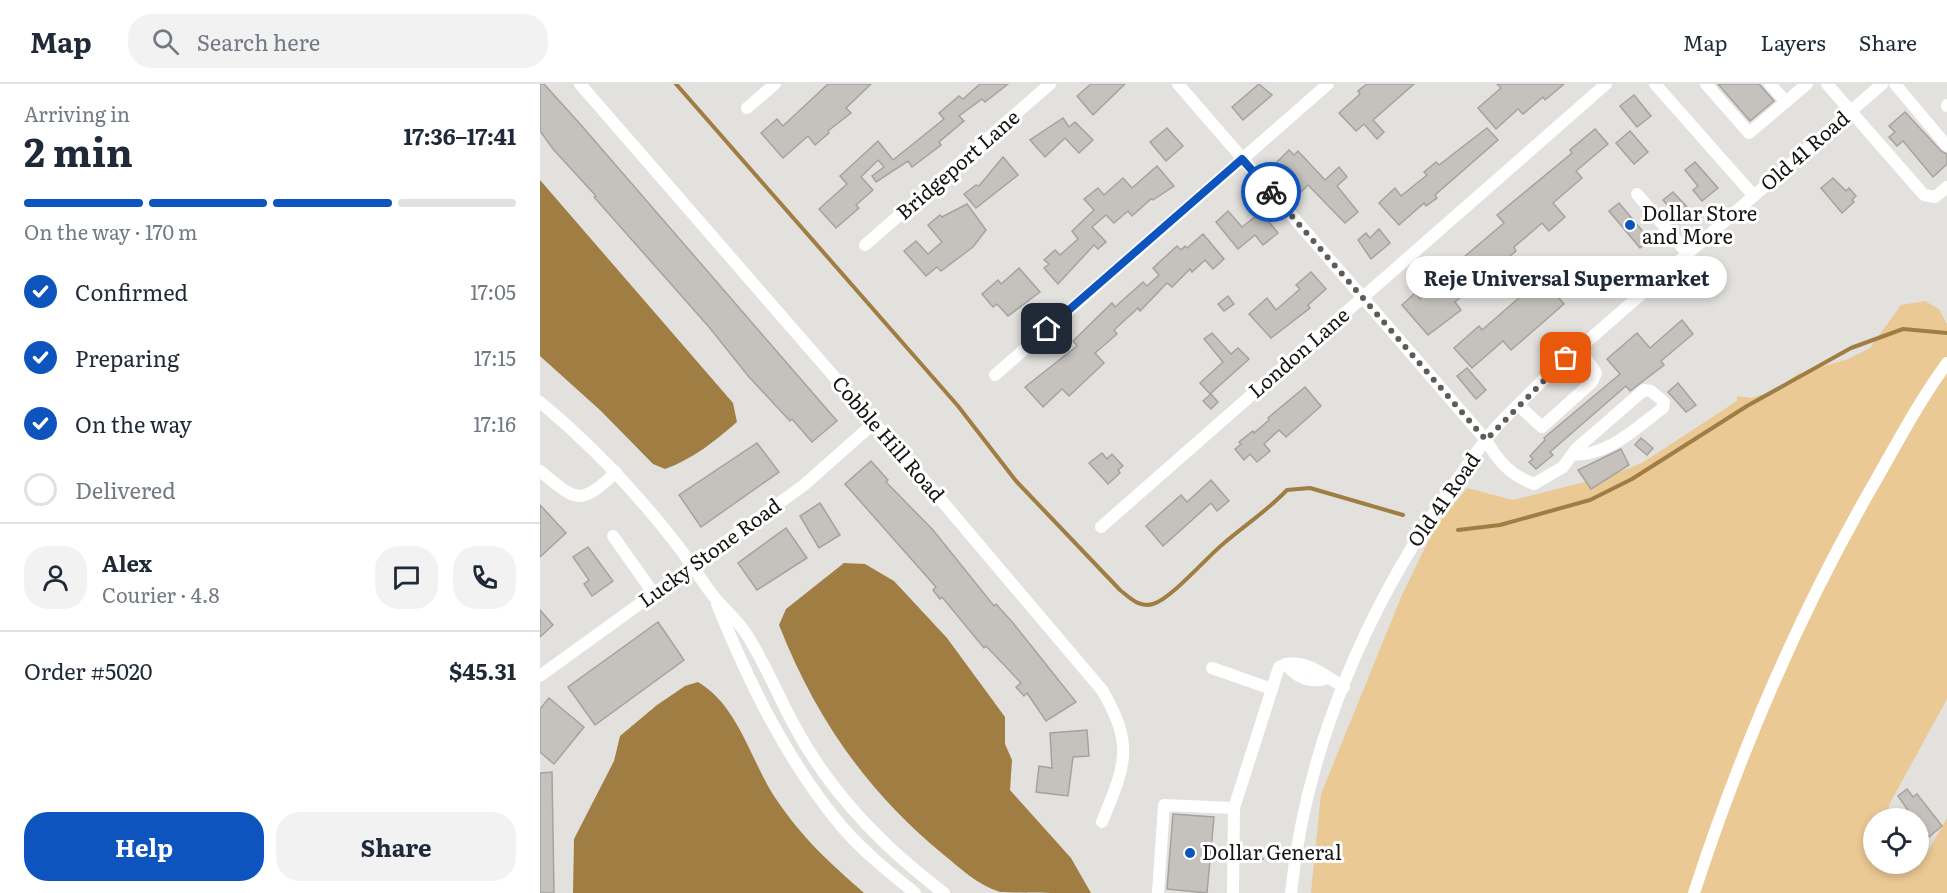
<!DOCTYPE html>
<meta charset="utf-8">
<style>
:root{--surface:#fff;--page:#f2f2f3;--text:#1f2937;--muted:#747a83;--line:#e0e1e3;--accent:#0d54be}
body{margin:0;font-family:Literata,serif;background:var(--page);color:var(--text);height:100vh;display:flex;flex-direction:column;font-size:22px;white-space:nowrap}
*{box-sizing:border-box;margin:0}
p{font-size:20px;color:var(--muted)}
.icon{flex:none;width:33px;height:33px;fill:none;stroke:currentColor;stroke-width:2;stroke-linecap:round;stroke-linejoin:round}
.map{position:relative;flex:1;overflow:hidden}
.sheet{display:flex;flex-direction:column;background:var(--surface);width:540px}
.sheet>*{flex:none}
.buttons{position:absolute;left:1323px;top:724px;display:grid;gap:12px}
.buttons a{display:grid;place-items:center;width:66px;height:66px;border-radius:50%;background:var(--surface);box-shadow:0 3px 9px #0003;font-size:30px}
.pin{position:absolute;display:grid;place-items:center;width:51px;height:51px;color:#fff;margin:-26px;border-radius:12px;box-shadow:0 3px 9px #0006}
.courier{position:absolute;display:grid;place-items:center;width:60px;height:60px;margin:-30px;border:4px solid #0d54be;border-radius:50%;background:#fff;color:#222;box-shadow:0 2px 8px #0007}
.bubble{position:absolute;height:42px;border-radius:21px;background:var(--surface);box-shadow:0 3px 9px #0003;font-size:20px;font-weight:700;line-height:42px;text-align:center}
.head em{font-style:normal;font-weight:700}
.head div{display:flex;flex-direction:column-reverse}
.head{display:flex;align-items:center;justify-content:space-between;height:102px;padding:0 24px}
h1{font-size:39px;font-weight:700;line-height:45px}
.bar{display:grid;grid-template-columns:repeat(4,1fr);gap:9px 6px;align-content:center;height:72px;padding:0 24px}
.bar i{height:8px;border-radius:4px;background:var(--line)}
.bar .selected{background:var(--accent)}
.bar p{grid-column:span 4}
.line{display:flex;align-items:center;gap:15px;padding:0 24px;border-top:2px solid var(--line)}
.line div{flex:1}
.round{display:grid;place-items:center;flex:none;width:63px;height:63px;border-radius:24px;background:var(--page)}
ol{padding:0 24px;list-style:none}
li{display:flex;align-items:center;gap:18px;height:66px}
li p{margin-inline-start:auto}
li .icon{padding:6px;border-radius:50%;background:var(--accent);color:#fff;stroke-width:4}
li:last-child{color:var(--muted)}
li i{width:33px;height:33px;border:3px solid var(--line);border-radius:50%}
.primary-button{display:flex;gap:12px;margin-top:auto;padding:12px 24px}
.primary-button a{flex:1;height:69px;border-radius:24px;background:var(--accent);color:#fff;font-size:24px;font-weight:700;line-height:69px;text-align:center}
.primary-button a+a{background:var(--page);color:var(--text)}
header{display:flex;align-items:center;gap:36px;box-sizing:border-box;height:84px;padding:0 30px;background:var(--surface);border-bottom:2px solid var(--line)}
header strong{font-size:28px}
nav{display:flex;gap:33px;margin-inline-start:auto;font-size:21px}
.search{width:420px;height:54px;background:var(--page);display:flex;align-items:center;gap:15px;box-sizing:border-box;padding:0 21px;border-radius:24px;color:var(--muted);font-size:22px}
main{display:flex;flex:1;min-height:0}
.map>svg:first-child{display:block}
</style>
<header>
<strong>Map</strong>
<div class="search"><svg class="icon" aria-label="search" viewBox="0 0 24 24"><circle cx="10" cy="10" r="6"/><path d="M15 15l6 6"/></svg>Search here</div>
<nav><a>Map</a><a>Layers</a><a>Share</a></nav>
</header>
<main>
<section class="sheet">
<div class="head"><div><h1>2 min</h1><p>Arriving in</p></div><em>17:36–17:41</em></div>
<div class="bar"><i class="selected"></i><i class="selected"></i><i class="selected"></i><i></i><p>On the way · 170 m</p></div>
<ol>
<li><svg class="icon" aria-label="check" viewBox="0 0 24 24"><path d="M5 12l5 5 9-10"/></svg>Confirmed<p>17:05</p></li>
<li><svg class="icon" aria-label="check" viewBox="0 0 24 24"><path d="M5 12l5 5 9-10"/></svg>Preparing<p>17:15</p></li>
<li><svg class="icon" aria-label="check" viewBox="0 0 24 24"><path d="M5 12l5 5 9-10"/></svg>On the way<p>17:16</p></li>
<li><i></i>Delivered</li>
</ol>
<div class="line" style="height:108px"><a class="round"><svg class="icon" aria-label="person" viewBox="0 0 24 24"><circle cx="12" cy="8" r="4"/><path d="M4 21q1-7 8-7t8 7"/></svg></a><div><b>Alex</b><p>Courier · 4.8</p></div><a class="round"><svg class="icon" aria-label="chat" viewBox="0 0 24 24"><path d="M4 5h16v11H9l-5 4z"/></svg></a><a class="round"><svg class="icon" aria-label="phone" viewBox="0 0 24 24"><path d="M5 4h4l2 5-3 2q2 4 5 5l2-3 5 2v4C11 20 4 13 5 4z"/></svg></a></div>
<div class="line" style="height:78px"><div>Order #5020</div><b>$45.31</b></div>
<div class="primary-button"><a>Help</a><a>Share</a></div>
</section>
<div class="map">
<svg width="1407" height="809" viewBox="0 0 1407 809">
<rect width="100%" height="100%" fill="#e3e1dd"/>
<!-- green -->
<polygon fill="#eac994" points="1385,217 1399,225 1407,240 1407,615 1349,721 1349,735 1334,735 1334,780 1377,780 1379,782 1407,734 1407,809 771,809 781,710 862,511 895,443 927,404 973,416 1069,392 1102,379 1197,317 1197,312 1211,314 1233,307 1258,290 1308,275 1330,264 1361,221"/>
<!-- water -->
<g fill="#a07e43">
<path d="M 0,96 L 193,319 L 197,338 C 175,357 153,375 125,385 L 113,380 L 61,327 L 0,272 Z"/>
<path d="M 304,479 L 325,480 L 354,497 L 407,554 L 465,633 L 465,660 L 472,676 L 470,706 L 531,774 L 551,809 C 531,809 476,809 460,808 C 438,801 421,785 404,771 C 327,708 275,633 239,541 L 246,525 Z"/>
<path d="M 158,598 C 199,622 211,678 236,715 C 264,756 288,777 324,809 L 33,809 L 34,755 L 74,677 L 80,652 L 117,621 L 145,602 Z"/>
</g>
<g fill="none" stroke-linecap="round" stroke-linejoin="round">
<!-- stream -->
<g stroke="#a07e43" stroke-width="4">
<path d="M 136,0 L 418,322 L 476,397 L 580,506 C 590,514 599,524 613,520 C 631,515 667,473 683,460 C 705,441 727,427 747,406 L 770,404 L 863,431"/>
<polyline points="918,446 960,441 1050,416 1092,395 1207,322 1311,264 1363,245 1407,249"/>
</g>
</g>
<!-- building -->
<g fill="#c5c2be" stroke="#a5a29f" stroke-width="1.5">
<polygon points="0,0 4,0 41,41 297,337 272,358 252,335 250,337 209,293 169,243 54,113 56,112 13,65 0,47"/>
<polygon points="288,0 331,0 306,24 311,29 288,47 289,49 275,61 268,52 243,74 221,49 237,35 243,42"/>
<polygon points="440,0 468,0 445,18 442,15 419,32 424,37 399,58 401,61 372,83 368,77 336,98 332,92 344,83 338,76 321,93 333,106 316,121 319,124 296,144 279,125 307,100 300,92 338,57 353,76 404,35 399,29 419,12 423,15"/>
<polygon points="551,0 585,0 553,31 537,12"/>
<polygon points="719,0 732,11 703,36 692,23"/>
<polygon points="827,0 874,0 833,36 844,48 837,55 824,40 816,47 799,29 820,10 818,7"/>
<polygon points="957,0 1024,0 1005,16 1003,13 983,30 978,25 956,45 938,24 961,4"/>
<polygon points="1178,0 1219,0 1234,17 1210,37"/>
<polygon points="1094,11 1111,32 1097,43 1080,22"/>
<polygon points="1365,28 1401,67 1407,70 1407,80 1393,93 1363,57 1357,62 1349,53 1355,48 1349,42"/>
<polygon points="523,34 529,43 535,38 553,56 539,69 525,54 505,73 490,56"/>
<polygon points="627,44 643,62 626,77 610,58"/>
<polygon points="947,44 958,56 895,111 897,114 886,122 884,119 859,141 839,119 855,104 861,112 887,91 884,88 896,78 899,81"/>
<polygon points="1055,45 1068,60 1036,87 1042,94 1013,119 1025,133 1009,147 1002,139 974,163 976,167 915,218 921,226 888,251 862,221 875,209 880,215 907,193 904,190 964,139 957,131 1032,69 1030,66"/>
<polygon points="1090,47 1108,68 1094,80 1076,59"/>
<polygon points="749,66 754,71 758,67 785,96 799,83 807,93 797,102 818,128 805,139 768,101 759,110 738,88 741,85 736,79"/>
<polygon points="463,73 478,91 436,124 424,110 436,101 439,102"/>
<polygon points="1155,78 1178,104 1162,117 1153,106 1158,102 1145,86"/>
<polygon points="617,82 634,102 613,116 611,115 592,132 588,127 574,139 566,131 552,143 566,158 558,165 554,161 518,200 504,184 509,180 504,176 515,166 520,171 538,155 532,147 554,126 544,115 558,104 564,111 583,94 592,104"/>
<polygon points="1293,94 1306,107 1309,104 1316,112 1312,116 1314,118 1302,129 1281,104"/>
<polygon points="1133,108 1147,123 1137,132 1123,116"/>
<polygon points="1079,119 1110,156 1100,164 1069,127"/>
<polygon points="427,120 446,146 433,163 401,187 397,183 386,192 364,167 376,157 388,170 402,158 388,141 400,131 402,133"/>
<polygon points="688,127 702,143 721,128 738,149 723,161 715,151 698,165 676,138"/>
<polygon points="839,145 850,159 831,175 818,156 826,149 830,154"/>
<polygon points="663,150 684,175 673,185 665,176 652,188 650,185 632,203 627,199 600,227 598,224 574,246 577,250 555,269 564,279 529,312 522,305 503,323 485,303 537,262 533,257 572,219 575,223 603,198 607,202 619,191 613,184 637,162 641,166 645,162 647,164"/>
<polygon points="479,184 500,208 468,232 457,220 453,223 442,210 458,196 461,200"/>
<polygon points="771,188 786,205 768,221 770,224 731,254 709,230 727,214 736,226 760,205 756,201"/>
<polygon points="1002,194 1024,220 971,266 963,257 932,284 914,264 939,242 942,246"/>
<polygon points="688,212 694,220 684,227 678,220"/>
<polygon points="1142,236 1153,250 1121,277 1124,281 1090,307 1086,302 1010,368 1013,371 996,385 989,378 993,375 990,372 1005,356 1004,354 1080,290 1067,275 1097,249 1110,264"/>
<polygon points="672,249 691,270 698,264 709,275 670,310 660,299 683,278 664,255"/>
<polygon points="927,284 946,306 936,315 917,292"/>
<polygon points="1138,299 1156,321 1146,328 1128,308"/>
<polygon points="765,303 781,322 746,353 739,346 724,360 730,367 717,378 710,370 704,376 695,365 701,360 699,358 713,347 714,349 729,336 728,334"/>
<polygon points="671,310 678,318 671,325 663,317"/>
<polygon points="1101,354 1113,364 1107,371 1095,361"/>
<polygon points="217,359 239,388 161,443 139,411"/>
<polygon points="1081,365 1089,381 1051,405 1038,386"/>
<polygon points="562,369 567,375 572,370 583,382 578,386 580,389 568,400 549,379"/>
<polygon points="331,377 348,396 346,398 393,446 454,522 456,520 473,539 536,618 506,637 487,609 484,612 476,603 481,599 468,585 446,562 444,564 402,513 400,515 393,506 396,503 305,400"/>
<polygon points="671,396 689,417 677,427 671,419 623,462 606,442 641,411 647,418"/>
<polygon points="280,419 300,451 279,464 260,432"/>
<polygon points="0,421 26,449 0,473"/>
<polygon points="246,444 267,474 217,506 198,479"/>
<polygon points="48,463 73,497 52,512 44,500 49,496 33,473"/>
<polygon points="0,526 13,541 0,553"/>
<polygon points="118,538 144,576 55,641 28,603"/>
<polygon points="9,614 44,643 14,680 0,668 0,625"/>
<polygon points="547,646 549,672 533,673 528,712 496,708 499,682 512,684 510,649"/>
<polygon points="12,688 14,809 0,809 0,689"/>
<polygon points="1367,705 1373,713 1377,710 1402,742 1389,753 1385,749 1378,754 1378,735 1374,735 1358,712"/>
<polygon points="633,730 674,733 667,809 627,805"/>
</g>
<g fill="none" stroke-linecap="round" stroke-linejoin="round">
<!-- path -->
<polyline stroke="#797775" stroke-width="2" stroke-dasharray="4.5 3" stroke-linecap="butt" points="704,774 725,775"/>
<!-- minor -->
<g stroke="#fff" stroke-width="12">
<path d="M 40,0 L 390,403 L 562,606 C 595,662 585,682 562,738"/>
<path d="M 638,0 L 946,356 C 958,377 970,391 994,400 L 1023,383 L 1036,365 L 1104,306 L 1111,307 L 1124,318 L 1123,324 C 1093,346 1070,371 1032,371"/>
<polyline points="1115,0 1214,112"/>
<polyline points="1166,0 1209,49 1267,0"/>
<polyline points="1230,0 1246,18"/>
<polyline points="1287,0 1384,111 1395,113 1407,103"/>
<polyline points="1355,0 1407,62"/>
<polyline points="1407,21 1407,22"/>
<polyline points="207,24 235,0"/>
<polyline points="1097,110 1147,169"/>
<polyline points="325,161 510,0"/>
<polyline points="455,291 788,0"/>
<path d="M 0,318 C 52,361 97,409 138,462 C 151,479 162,498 175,514 C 185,526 197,536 205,548 C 225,578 237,610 254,641 C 290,709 343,763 404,809"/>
<polyline points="978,321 1002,343 1052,298 1056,289 1038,263"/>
<path d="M 0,387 C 37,417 39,423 76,388"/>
<polyline points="561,443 1066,0"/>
<polyline points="73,452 114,510"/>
<path d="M 177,520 C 209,599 248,679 303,744 C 324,768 350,789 375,809"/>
<polyline points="672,584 732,605"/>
<polyline points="0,592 264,401 334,339"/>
<path d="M 788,594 C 772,600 756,594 746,580 C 768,576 786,593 804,603"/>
<polyline points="694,724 739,583 746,580"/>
<polyline points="618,809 624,721 694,724 693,809"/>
<path d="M 751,809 C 766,661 830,515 917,396 C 930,377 943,358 958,341 C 972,326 988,311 1003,296 L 1342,0"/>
<path d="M 1154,809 C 1201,665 1260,527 1336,396 C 1358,357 1380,316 1407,279"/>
</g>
</g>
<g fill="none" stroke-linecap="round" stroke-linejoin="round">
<!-- done -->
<polyline stroke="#5d5c5a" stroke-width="6" stroke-dasharray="0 10.8" points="731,108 946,356 1026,274"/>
<!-- route -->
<polyline stroke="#0d54be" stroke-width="8" points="507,245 702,75 731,108"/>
</g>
<!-- markers -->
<g fill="#0d54be" stroke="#fff" stroke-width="2">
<circle cx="1090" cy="141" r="6"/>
<circle cx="650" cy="769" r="6"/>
</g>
<g text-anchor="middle" stroke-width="6" stroke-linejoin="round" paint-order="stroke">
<!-- street labels -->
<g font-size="20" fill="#151413" stroke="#fff">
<text transform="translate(1265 67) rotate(-41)" y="7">Old 41 Road</text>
<text transform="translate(418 81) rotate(-41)" y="7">Bridgeport Lane</text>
<text transform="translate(759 269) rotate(-41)" y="7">London Lane</text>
<text transform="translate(348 355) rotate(49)" y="7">Cobble Hill Road</text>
<text transform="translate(904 416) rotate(-55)" y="7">Old 41 Road</text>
<text transform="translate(170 469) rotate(-36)" y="7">Lucky Stone Road</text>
</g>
<!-- poi labels -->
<g font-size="20" fill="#151413" stroke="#fff" text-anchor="start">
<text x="1102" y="137">Dollar Store<tspan x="1102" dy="23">and More</tspan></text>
<text x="662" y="776">Dollar General</text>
</g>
</g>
</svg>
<div class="buttons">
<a><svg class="icon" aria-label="locate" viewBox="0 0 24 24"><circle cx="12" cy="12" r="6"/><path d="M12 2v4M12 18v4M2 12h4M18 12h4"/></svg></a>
</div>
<div class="pin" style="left:1026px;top:274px;background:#ea580c"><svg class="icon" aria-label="bag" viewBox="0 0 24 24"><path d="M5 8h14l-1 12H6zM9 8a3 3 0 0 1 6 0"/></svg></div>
<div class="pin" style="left:507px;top:245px;background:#1f2937"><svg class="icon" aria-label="home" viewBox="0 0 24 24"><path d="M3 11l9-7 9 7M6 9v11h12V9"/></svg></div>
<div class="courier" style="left:731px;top:108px"><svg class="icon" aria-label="bike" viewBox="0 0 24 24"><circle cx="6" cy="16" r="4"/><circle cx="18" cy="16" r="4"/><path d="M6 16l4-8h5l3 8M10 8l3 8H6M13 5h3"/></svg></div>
<div class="bubble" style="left:866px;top:172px;width:321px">Reje Universal Supermarket</div>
</div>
</main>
